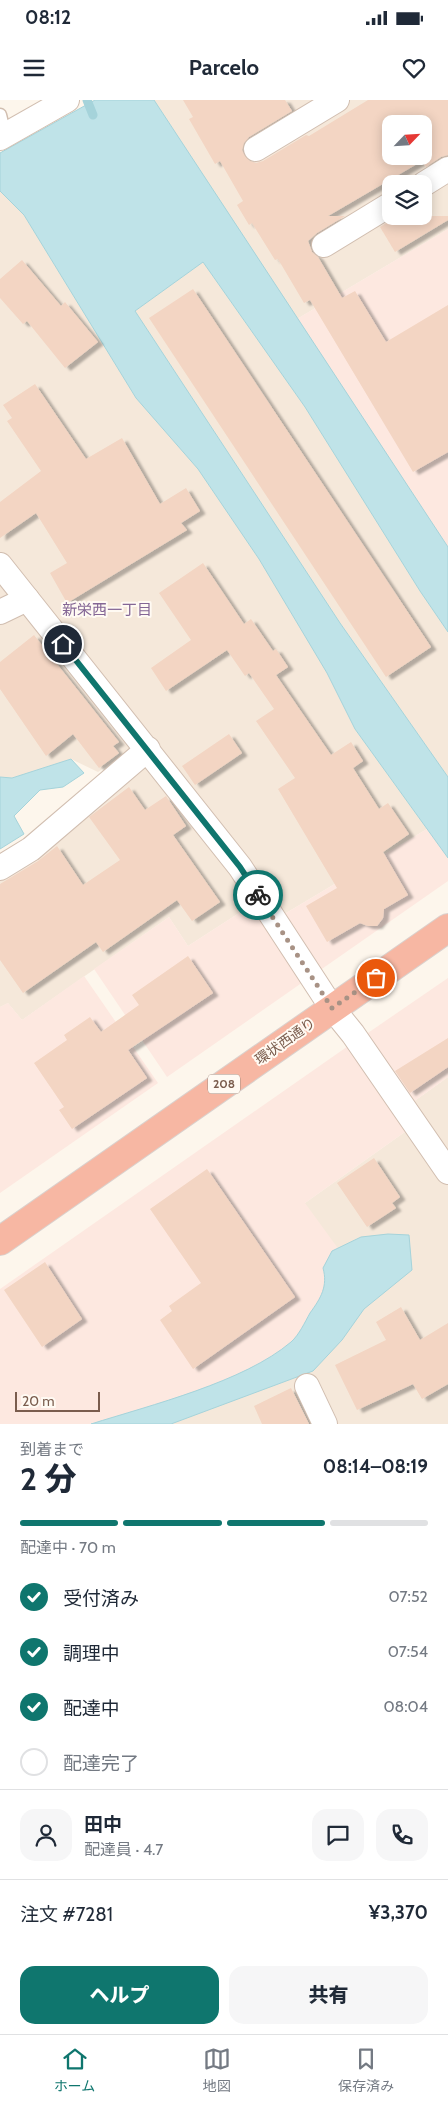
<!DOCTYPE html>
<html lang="ja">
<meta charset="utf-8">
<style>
:root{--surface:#fff;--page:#f6f6f7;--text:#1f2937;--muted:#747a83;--line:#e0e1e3;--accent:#0f766e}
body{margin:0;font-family:Cabin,"Noto Sans JP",sans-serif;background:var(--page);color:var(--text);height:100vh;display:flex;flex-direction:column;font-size:19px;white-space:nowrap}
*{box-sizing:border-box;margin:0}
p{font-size:16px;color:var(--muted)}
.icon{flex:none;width:28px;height:28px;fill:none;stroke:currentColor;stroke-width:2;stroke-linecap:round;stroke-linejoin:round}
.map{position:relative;height:1324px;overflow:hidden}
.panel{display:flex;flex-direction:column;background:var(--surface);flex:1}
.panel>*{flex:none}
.needle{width:32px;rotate:65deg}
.buttons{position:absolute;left:382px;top:15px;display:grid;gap:10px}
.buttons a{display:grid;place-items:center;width:50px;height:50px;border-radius:10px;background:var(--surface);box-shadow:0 2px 12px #0003;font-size:25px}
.scale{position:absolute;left:15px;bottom:12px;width:85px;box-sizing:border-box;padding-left:5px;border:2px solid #7a5c4d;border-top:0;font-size:14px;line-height:18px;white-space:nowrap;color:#7a5c4d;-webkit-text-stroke:4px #fffaf3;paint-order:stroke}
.pin{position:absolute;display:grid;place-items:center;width:42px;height:42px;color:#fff;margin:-21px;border:2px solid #fff;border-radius:50%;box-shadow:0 1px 5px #0007}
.courier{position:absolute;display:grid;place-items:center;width:50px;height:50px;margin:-25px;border:4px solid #0f766e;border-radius:50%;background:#fff;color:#222;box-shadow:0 1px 6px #0007}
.summary em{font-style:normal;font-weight:800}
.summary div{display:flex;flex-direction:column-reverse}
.summary{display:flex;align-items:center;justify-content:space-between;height:85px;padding:0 20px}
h1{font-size:32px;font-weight:800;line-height:38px}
.bar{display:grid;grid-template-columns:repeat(4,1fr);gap:8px 5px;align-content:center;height:60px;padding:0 20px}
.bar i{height:6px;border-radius:4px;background:var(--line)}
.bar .active{background:var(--accent)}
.bar p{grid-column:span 4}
.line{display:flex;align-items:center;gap:12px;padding:0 20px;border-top:1px solid var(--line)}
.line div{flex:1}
.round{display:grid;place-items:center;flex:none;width:52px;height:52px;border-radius:15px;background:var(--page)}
ol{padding:0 20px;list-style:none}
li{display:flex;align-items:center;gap:15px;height:55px}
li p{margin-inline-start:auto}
li .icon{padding:5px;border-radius:50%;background:var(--accent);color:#fff;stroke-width:4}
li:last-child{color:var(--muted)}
li i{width:28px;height:28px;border:2px solid var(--line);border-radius:50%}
.action{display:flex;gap:10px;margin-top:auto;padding:10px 20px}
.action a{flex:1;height:58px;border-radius:15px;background:var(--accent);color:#fff;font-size:20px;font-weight:800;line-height:58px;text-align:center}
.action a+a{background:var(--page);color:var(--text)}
.status{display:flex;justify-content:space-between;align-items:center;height:35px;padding:0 25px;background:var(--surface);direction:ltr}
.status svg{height:14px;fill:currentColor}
header{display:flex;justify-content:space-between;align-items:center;height:65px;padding:0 20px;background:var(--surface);font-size:22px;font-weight:800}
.tabs{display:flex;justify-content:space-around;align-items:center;height:70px;border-top:1px solid var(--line);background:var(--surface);font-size:14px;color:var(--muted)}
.tabs a{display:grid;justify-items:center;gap:2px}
.tabs .active{color:var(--accent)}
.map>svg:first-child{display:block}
</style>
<div class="status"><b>08:12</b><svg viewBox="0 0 49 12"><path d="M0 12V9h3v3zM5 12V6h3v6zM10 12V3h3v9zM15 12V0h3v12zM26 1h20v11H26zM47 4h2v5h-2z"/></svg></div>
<header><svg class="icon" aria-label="menu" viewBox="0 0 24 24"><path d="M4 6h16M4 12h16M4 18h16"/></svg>Parcelo<svg class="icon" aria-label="heart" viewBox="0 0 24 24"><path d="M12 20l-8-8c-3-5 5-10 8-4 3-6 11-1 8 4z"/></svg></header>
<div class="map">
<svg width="448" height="1324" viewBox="0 0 448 1324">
<defs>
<filter id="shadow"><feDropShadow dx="5.5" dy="3" stdDeviation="1" flood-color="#0004"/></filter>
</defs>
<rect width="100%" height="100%" fill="#fdf6ec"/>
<!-- residential -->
<g fill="#f5e8da" fill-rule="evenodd">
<path d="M 154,0 L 448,0 L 448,129 L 297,219 ZM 391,24 L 424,24 L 424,56 L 391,56 ZM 391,84 L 424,84 L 424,116 L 391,116 Z"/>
<polygon points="0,91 24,115 136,298 198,369 259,459 327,573 355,629 427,729 281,816 0,456"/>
<polygon points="203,162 305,307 420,491 448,532 448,677 340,523 135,211"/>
<polygon points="0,478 135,646 98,672 71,659 12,678 0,677"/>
<polygon points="148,662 253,804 188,846 169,817 22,920 8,903 0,907 0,778"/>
<polygon points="448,977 448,1061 409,1005"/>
<polygon points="409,1029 448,1085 448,1324 118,1324 305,1103"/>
</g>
<!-- commercial -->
<g fill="#fde8e0">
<polygon points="448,129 448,447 297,219"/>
<polygon points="427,729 448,758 448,781 167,977 94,869 169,817 188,846 253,804 281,816"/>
<polygon points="84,876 158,983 0,1093 0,907 8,903 22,920"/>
<polygon points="448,878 448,977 409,1005 362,937"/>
<polygon points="351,944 409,1029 305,1103 353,1169 288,1258 118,1324 0,1324 0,1189"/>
</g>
<!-- water -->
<g fill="#bfe3e8" stroke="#a5d3da">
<polygon points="95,0 154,0 448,447 448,532 420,491 305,307 203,162 135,211 340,523 448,677 448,758 355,629 327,573 259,459 198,369 136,298 24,115 0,91 0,53"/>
<polygon points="71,659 84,673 63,687 40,690 14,716 24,734 0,749 0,677 12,678"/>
<path d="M 388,1134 L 409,1135 L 412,1170 L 364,1209 L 342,1240 L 313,1271 L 171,1324 L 91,1324 C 151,1305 244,1282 291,1242 C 299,1235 305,1222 310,1213 C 321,1198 328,1186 323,1168 L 332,1151 L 361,1137 Z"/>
</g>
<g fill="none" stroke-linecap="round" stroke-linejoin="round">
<!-- stream -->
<polyline stroke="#a5d3da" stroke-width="9" points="87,0 93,15"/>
</g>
<!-- building -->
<g fill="#f3d5c3" fill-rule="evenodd" filter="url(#shadow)">
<path d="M 183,0 L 285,0 L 292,11 L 249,37 L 244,43 L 242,50 L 245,56 L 250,61 L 256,63 L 263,61 L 306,35 L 309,36 L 368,0 L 448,0 L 448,55 L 441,57 L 426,67 L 422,61 L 328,116 L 345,116 L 317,133 L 308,141 L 312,152 L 318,157 L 342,198 L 355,191 L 386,242 L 448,205 L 448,352 L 413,372 L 310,200 L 304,203 L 278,159 L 275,160 L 252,123 L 249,125 L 237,105 L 243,101 L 220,61 L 215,64 L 189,19 L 193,17 ZM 391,24 L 424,24 L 424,56 L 391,56 Z"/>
<polygon points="397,116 448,116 448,120 395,152 380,127"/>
<polygon points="22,160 61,206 65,202 98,242 65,268 27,221 23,224 0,198 0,179"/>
<polygon points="193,189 431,547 386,577 149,218"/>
<polygon points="35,284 86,359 122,338 160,404 186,388 200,411 181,423 187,430 67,503 50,473 67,463 36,413 0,438 0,402 41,371 7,321 12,318 3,305"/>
<polygon points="203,463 244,524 251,519 273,551 276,549 288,567 276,575 331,655 351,642 363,661 353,668 379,709 388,703 409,734 383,752 408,795 384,809 383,818 377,826 368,826 360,823 327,842 306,806 337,788 278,689 295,678 256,621 274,609 249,573 245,576 227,550 166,591 151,568 191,540 159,493"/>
<polygon points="34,535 119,642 113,646 119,653 99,668 73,634 46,656 0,589 0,562"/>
<polygon points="229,634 242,653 195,685 182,666"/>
<polygon points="129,687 145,710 166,696 186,726 173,735 220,802 192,821 177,800 103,852 96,842 23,893 0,860 0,784 38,761 57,746 83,785 120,760 89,717"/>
<polygon points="188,856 213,893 128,950 147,978 72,1029 59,1010 64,1007 34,963 67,940 64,935 90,917 101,932 139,905 132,895"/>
<polygon points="448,938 448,967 410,993 395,971"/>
<polygon points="374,1058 400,1097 392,1103 396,1108 367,1127 337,1083"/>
<polygon points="207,1069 295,1197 193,1269 160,1220 172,1211 169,1206 201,1183 150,1109"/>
<polygon points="45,1162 82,1219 42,1247 4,1190"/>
<polygon points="401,1207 420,1240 448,1223 448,1284 422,1299 413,1284 357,1310 335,1265 386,1240 376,1222"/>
<polygon points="291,1288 309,1324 262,1324 254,1306"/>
</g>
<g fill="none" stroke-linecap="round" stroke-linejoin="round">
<!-- lane casing -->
<g stroke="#d1beb0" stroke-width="15">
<polyline id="lane" points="0,15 5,35"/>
</g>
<!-- street casing -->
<g stroke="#d1beb0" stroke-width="26">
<g id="street">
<polyline points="0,38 67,0"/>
<polyline points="256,49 337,0"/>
<polyline points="424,84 448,69"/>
<polyline points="324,145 391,104"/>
<polyline points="0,465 240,767 332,908 353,934 448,1072"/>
<polyline points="0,512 27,499"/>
<polyline points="0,768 31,749 148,649"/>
<polyline points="307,1286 325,1324"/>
</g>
</g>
<!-- highway casing -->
<g stroke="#dad1cd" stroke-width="30">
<polyline id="highway" points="0,1141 448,828"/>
</g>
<!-- lane -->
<use href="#lane" stroke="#fff" stroke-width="12"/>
<!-- street -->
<use href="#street" stroke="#fff" stroke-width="24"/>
<!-- highway -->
<use href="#highway" stroke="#f7b7a3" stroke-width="28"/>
</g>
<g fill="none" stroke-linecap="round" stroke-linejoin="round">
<!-- done -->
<polyline stroke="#a89285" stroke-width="5" stroke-dasharray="0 9" points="258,795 332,908 376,878"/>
<!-- route -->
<polyline stroke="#0f766e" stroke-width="6" points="63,544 240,767 258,795"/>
</g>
<g text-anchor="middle" stroke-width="4" stroke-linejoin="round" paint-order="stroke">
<!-- shield labels -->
<rect fill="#fffaf3" stroke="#a28b7f" stroke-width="1" x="208" y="974.5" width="32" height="19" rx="4"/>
<g font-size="12" font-weight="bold" fill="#7a5c4d">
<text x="224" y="988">208</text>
</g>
<!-- street labels -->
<g font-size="14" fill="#7a5c4d" stroke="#fffaf3">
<text transform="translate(285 941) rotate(-35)" y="5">環状西通り</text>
</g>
<!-- neighbourhood labels -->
<g font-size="15" fill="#846695" stroke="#fffaf3">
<text x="107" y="515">新栄西一丁目</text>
</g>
</g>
</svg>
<div class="buttons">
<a><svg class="needle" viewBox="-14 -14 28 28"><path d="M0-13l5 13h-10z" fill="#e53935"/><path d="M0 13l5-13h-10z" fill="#747a83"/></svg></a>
<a><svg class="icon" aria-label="layers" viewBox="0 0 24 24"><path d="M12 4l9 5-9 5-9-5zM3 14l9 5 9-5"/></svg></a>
</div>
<div class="scale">20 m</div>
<div class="pin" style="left:376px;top:878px;background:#ea580c"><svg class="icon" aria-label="bag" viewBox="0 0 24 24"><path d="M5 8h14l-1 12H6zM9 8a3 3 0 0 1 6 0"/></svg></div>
<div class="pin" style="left:63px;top:544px;background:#1f2937"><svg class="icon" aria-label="home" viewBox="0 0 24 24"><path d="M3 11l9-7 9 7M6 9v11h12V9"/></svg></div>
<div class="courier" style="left:258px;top:795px"><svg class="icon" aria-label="bike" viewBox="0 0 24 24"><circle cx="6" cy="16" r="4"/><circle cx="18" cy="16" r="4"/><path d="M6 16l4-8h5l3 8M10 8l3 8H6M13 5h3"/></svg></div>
</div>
<section class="panel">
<div class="summary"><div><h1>2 分</h1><p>到着まで</p></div><em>08:14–08:19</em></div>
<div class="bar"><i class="active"></i><i class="active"></i><i class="active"></i><i></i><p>配達中 · 70 m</p></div>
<ol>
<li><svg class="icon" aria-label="check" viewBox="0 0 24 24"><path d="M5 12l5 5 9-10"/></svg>受付済み<p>07:52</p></li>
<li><svg class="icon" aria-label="check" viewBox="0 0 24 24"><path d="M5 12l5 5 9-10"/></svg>調理中<p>07:54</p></li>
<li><svg class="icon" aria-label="check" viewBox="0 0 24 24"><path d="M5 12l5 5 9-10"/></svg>配達中<p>08:04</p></li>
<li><i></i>配達完了</li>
</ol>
<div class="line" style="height:90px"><a class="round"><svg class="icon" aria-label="person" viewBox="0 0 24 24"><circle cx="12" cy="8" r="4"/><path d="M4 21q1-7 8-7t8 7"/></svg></a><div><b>田中</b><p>配達員 · 4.7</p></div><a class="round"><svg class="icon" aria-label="chat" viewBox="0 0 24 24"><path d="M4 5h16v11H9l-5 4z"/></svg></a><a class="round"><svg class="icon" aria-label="phone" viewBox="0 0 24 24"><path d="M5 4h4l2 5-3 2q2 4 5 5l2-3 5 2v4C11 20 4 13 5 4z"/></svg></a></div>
<div class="line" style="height:65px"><div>注文 #7281</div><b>¥3,370</b></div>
<div class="action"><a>ヘルプ</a><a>共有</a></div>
</section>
<nav class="tabs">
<a class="active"><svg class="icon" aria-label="home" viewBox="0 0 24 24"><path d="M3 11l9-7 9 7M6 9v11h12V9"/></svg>ホーム</a>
<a><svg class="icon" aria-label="map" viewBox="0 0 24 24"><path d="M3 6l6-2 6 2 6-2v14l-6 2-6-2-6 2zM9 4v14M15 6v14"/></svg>地図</a>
<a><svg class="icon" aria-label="saved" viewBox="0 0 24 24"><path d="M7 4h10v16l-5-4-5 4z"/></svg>保存済み</a>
</nav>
